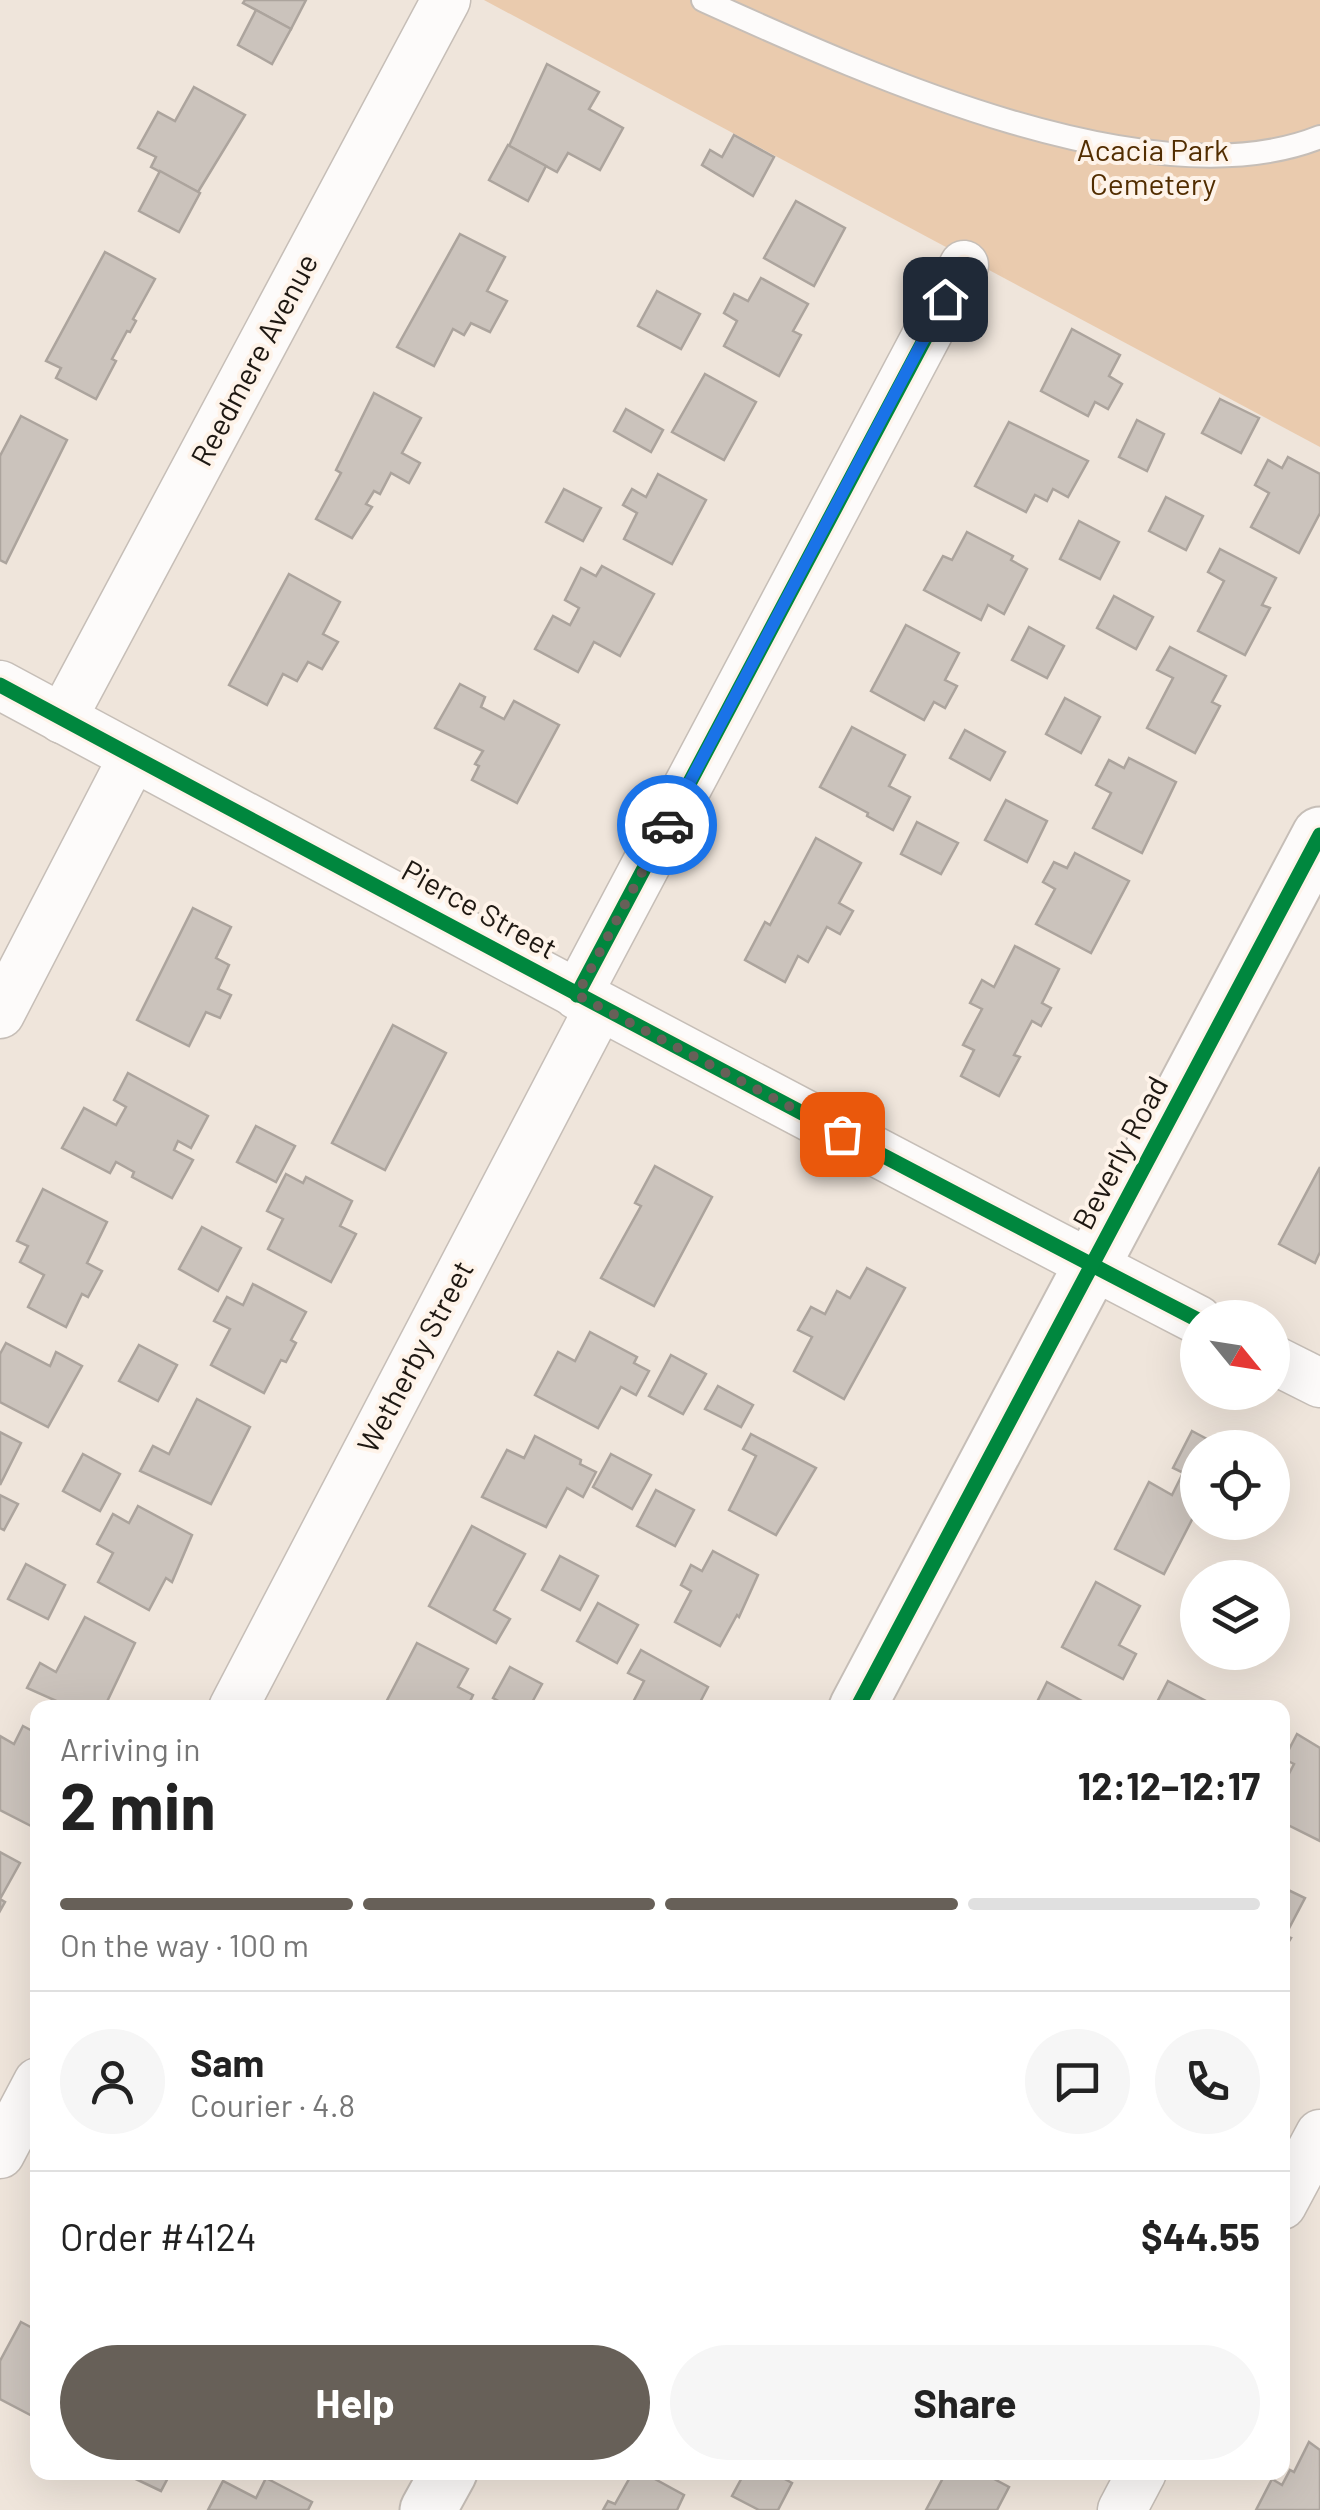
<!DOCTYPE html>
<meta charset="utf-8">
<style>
:root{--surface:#fff;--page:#f6f6f6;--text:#222;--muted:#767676;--line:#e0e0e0;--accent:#676058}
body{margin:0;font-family:Barlow,sans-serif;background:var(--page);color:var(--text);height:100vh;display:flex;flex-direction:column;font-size:38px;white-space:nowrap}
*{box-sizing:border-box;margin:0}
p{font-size:32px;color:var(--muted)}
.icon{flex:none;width:55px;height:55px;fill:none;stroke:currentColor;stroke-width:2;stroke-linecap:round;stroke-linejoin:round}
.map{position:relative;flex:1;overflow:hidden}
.details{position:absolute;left:30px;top:1700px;width:1260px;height:780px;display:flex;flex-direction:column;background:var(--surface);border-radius:20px;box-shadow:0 10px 40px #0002}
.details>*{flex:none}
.needle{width:65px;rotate:120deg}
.buttons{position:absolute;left:1180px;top:1300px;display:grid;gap:20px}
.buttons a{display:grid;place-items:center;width:110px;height:110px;border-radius:50%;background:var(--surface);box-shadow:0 10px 40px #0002;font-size:50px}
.pin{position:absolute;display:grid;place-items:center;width:85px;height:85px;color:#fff;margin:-42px;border-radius:20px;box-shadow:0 5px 15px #0006}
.courier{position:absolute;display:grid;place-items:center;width:100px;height:100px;margin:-50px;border:8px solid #1a73e8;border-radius:50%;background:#fff;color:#222;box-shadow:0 2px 12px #0007}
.head em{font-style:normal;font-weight:700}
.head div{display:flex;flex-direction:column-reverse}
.head{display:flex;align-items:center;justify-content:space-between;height:170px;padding:0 30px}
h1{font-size:65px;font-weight:700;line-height:75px}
.bar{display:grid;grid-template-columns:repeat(4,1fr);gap:15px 10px;align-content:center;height:120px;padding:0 30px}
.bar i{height:12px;border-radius:8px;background:var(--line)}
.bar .current{background:var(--accent)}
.bar p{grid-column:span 4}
.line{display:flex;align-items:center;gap:25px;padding:0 30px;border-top:2px solid var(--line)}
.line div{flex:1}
.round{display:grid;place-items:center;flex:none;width:105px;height:105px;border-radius:52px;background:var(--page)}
.primary-button{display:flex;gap:20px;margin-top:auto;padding:20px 30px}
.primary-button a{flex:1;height:115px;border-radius:60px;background:var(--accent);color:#fff;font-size:40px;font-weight:700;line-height:115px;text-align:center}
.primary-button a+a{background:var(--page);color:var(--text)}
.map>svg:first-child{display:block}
</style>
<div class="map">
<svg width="1320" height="2510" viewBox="0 0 1320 2510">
<rect width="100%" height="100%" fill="#efe5db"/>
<!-- green -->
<polygon fill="#eacbae" points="484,0 1320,0 1320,447"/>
<!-- building -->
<g fill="#cbc3bc" stroke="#aca49d" stroke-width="2.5">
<polygon points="245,0 306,0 291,29 243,3"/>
<polygon points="256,10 291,29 272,64 238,45"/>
<polygon points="547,64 599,92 589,109 623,128 600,170 568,153 557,172 509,146"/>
<polygon points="194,87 245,115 198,192 151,167 156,157 138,148 158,112 175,121"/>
<polygon points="734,135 774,157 753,196 702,165 710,150 722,157"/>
<polygon points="508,145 546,166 528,201 489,180"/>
<polygon points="160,171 200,193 179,232 139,211"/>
<polygon points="796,201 845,228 814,286 764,258"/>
<polygon points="460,234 505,257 487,291 507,301 490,332 471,323 464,335 453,329 434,366 397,347"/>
<polygon points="105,252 155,279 133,319 136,321 130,332 127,331 112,359 116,361 96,399 56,378 61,368 46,361"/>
<polygon points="761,278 808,304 793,331 801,335 779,376 724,346 737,321 724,313 734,294 748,301"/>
<polygon points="657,291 700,314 681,349 638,326"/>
<polygon points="1072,329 1120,355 1109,376 1122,384 1108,409 1095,402 1088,416 1041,391"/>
<polygon points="705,374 756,402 724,460 672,432"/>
<polygon points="374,393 421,418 402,453 420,463 409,483 391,473 380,494 374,491 366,504 372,507 352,538 316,519 341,473 336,470"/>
<polygon points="1220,399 1259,418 1241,453 1202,433"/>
<polygon points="626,409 663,430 651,452 614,431"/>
<polygon points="21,416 67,440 6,563 0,560 0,456"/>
<polygon points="1137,420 1164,434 1147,471 1119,457"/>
<polygon points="1009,422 1088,461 1068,497 1053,489 1047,501 1035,495 1026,512 975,486"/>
<polygon points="1288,457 1320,474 1320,513 1299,553 1251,527 1269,493 1255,485 1268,460 1282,468"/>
<polygon points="658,474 706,500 672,564 624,539 637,513 623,505 632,489 646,497"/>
<polygon points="564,489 601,508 583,541 546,522"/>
<polygon points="1166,497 1203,516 1186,550 1149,531"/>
<polygon points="1079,521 1119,542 1100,579 1060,559"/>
<polygon points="967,532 1013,556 1011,560 1027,569 1004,614 988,605 981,620 924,590 943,556 952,560"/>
<polygon points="1220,549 1276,578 1262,605 1270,608 1245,655 1198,631 1224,581 1208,572"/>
<polygon points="602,566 654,594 620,656 594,642 578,672 535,649 553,616 570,625 579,608 565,600 581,568 596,576"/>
<polygon points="289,574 340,602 323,634 338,642 322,669 308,662 297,681 283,674 267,705 229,685"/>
<polygon points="1114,596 1153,617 1136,649 1097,628"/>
<polygon points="906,625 959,653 945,680 957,686 945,708 934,702 924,720 871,691"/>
<polygon points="1029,627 1064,646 1047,678 1012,660"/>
<polygon points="1170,647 1226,676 1212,702 1220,706 1195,753 1147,728 1173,678 1157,670"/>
<polygon points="460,684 485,697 481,707 504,719 514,701 559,725 517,803 472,780 479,766 475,764 483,751 435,728"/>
<polygon points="1065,698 1100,717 1081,753 1046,734"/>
<polygon points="852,727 905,755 889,786 910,797 893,830 867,816 868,813 820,787"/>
<polygon points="965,730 1005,752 990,780 950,758"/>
<polygon points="1129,758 1176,782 1142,853 1093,828 1111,793 1096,785 1109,760 1124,768"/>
<polygon points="1006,800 1047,821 1027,862 985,840"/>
<polygon points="917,822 958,843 941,874 901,854"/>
<polygon points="816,838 861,863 839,903 853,911 840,934 827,927 808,962 798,956 785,982 745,960 765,922 770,925"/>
<polygon points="1075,853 1129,881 1091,953 1036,924 1055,889 1043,882 1054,862 1067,868"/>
<polygon points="193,908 231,927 216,958 229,965 218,989 231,995 220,1018 206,1012 189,1046 137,1020"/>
<polygon points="1015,946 1059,969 1042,1003 1051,1008 1041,1026 1032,1021 1014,1055 1020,1057 999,1096 961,1076 974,1050 963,1045 982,1009 970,1003 982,980 994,987"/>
<polygon points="393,1025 446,1053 385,1170 332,1143"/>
<polygon points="128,1073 208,1116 191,1148 178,1141 174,1150 193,1160 172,1198 132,1177 134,1172 116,1162 110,1173 62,1148 84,1108 116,1125 126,1107 114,1100"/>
<polygon points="256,1126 295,1146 276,1182 237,1162"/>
<polygon points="655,1166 712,1197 654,1306 601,1278 641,1206 635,1203"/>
<polygon points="1320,1167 1320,1252 1315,1263 1279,1244"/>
<polygon points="286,1174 303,1183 306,1177 352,1201 340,1226 356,1234 331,1282 268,1249 283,1219 267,1211"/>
<polygon points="43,1189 107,1222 87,1263 102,1271 88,1297 82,1294 66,1327 28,1307 44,1275 20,1262 28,1246 17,1241"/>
<polygon points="202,1227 241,1248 218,1291 179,1269"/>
<polygon points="867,1268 905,1288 844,1399 794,1371 812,1337 798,1330 811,1307 825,1314 837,1291 850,1298"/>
<polygon points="253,1284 306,1312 291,1340 296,1343 286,1362 281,1360 264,1393 211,1365 230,1329 214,1321 227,1297 243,1305"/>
<polygon points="590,1332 637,1357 634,1363 649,1371 636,1395 621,1387 598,1428 535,1395 558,1352 575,1361"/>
<polygon points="6,1343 50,1366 56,1352 82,1366 48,1427 0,1402 0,1354"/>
<polygon points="139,1345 177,1365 158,1401 119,1381"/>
<polygon points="671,1355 706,1374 683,1414 649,1396"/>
<polygon points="718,1386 753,1405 741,1427 705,1409"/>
<polygon points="197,1399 250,1427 211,1504 140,1471 153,1446 169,1454"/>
<polygon points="1192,1431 1224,1448 1198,1448 1198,1480 1173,1468"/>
<polygon points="0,1432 21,1443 0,1485"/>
<polygon points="751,1434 816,1468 776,1535 729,1510 756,1456 743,1449"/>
<polygon points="535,1436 581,1460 580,1464 596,1472 583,1497 567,1488 546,1527 482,1497 507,1450 524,1458"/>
<polygon points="83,1454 120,1474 100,1511 63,1491"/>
<polygon points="611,1454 651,1475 632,1509 593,1487"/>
<polygon points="1183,1473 1198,1480 1198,1508 1164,1574 1115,1549 1149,1482 1172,1495"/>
<polygon points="656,1490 694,1510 675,1546 637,1526"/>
<polygon points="0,1495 18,1504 4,1530 0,1528"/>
<polygon points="138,1506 192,1535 172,1582 166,1578 149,1610 98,1582 113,1553 97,1544 113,1514 129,1523"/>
<polygon points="472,1526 525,1554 494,1610 510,1619 496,1643 429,1606"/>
<polygon points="713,1551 758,1575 739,1617 737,1615 720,1646 675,1622 691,1591 681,1585 691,1565 702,1571"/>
<polygon points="560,1556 598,1576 580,1610 542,1590"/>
<polygon points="26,1564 65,1585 48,1619 8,1599"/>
<polygon points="1096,1582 1140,1606 1119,1645 1136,1654 1123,1679 1062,1647"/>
<polygon points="598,1603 638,1625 617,1663 577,1641"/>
<polygon points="85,1617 135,1643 104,1708 72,1708 27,1688 40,1663 56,1672"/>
<polygon points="417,1643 468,1669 458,1687 473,1695 467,1708 383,1708"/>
<polygon points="641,1650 708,1687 697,1708 630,1708 644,1681 628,1673"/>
<polygon points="510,1667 542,1684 529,1708 511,1708 493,1698"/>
<polygon points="1168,1681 1206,1701 1202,1708 1154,1708"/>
<polygon points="1047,1682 1095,1708 1034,1708"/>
<polygon points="23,1726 38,1734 37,1829 0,1810 0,1736 14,1744"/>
<polygon points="1297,1734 1320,1748 1320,1841 1282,1822 1282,1787 1294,1764 1284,1759"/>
<polygon points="0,1852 20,1863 0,1899 5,1902 0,1911"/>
<polygon points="1282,1887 1305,1898 1285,1936 1291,1938 1282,1953"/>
<polygon points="21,2322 38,2331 38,2419 0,2399 0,2361"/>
<polygon points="1309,2442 1320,2450 1320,2510 1256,2510 1272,2479 1282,2485 1290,2470 1294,2472"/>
<polygon points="121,2472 171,2472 161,2491"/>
<polygon points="633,2472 642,2472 684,2495 677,2510 603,2510 608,2501 615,2504"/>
<polygon points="745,2472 772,2472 792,2483 778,2510 759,2510 732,2496"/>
<polygon points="937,2472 981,2472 1009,2487 997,2510 926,2510 944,2476"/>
<polygon points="266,2478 312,2502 308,2510 208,2510 223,2481 256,2498"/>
</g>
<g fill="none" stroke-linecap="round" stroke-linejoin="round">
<!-- service casing -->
<g stroke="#c6beb7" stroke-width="26">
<path id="service" d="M 703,0 C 860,71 1151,205 1320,137"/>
</g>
<!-- minor casing -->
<g stroke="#c6beb7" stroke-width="51">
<g id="minor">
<path d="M 0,685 C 398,899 796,1112 1198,1320"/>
<polyline points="62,719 446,0"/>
<polyline points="577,995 964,265"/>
<polyline points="0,1014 133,757"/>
<polyline points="1272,1359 1320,1383"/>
<polyline points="233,1708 599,1008"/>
<polyline points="0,2154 38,2082"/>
<polyline points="1282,2205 1320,2134"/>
<polyline points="1122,2510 1142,2472"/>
</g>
</g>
<!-- tertiary casing -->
<g stroke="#c6beb7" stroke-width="59">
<g id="tertiary">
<polyline points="857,1708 1320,835"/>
<polyline points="428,2510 449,2472"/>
</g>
</g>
<!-- service -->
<use href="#service" stroke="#fdfbfa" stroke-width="22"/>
<!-- minor -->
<use href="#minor" stroke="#fdfbfa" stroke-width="48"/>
<!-- tertiary -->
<use href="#tertiary" stroke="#fdfbfa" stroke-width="55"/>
<!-- cycleway casing -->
<g stroke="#fef3e9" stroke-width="21">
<g id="cycleway">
<path d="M 0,685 C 398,899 796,1112 1198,1320"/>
<polyline points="577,995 964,265"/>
<polyline points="857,1708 1320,835"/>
</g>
</g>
<!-- cycleway -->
<use href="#cycleway" stroke="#00873e" stroke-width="15"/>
</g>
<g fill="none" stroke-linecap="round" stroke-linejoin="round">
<!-- done -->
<polyline stroke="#676058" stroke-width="10" stroke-dasharray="0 18" points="667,825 577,995 842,1134"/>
<!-- route -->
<polyline stroke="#1a73e8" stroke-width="12" points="667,825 945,299"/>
</g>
<g text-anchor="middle" stroke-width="8" stroke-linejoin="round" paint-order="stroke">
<!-- park labels -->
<g font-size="30" fill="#522d00" stroke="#fef3e9">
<text x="1153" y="161">Acacia Park<tspan x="1153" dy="34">Cemetery</tspan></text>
</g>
<!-- street labels -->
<g font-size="30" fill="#1e1812" stroke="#fef3e9">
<text transform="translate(255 360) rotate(-62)" y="10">Reedmere Avenue</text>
<text transform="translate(479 910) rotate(29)" y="10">Pierce Street</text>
<text transform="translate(1121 1153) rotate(-62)" y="10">Beverly Road</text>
<text transform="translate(416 1357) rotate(-62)" y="10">Wetherby Street</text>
</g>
</g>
</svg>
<div class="buttons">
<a><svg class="needle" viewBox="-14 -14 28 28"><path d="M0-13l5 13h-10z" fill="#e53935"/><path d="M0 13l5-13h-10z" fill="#767676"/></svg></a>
<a><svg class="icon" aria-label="locate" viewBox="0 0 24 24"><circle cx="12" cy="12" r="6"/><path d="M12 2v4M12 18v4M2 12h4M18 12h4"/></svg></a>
<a><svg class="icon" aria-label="layers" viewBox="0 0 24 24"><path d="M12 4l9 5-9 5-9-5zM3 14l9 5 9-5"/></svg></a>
</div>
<div class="pin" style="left:842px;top:1134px;background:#ea580c"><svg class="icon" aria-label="bag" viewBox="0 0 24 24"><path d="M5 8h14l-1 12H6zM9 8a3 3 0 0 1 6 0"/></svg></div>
<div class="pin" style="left:945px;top:299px;background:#1f2937"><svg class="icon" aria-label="home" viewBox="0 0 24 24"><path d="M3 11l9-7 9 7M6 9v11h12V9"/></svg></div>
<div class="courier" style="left:667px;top:825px"><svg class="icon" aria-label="car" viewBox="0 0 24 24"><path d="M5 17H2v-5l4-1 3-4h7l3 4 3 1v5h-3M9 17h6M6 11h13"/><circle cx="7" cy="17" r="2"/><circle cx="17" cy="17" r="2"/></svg></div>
<section class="details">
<div class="head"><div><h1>2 min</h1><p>Arriving in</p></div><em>12:12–12:17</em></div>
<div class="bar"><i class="current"></i><i class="current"></i><i class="current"></i><i></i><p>On the way · 100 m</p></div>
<div class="line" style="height:180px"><a class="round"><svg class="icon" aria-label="person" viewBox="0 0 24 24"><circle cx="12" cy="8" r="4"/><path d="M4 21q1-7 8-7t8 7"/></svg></a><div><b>Sam</b><p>Courier · 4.8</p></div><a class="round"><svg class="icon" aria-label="chat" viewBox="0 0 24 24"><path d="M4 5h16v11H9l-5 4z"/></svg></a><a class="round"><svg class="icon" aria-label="phone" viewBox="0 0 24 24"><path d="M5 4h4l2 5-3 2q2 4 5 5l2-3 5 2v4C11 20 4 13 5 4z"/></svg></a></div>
<div class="line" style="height:130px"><div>Order #4124</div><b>$44.55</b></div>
<div class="primary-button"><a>Help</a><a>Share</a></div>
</section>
</div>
